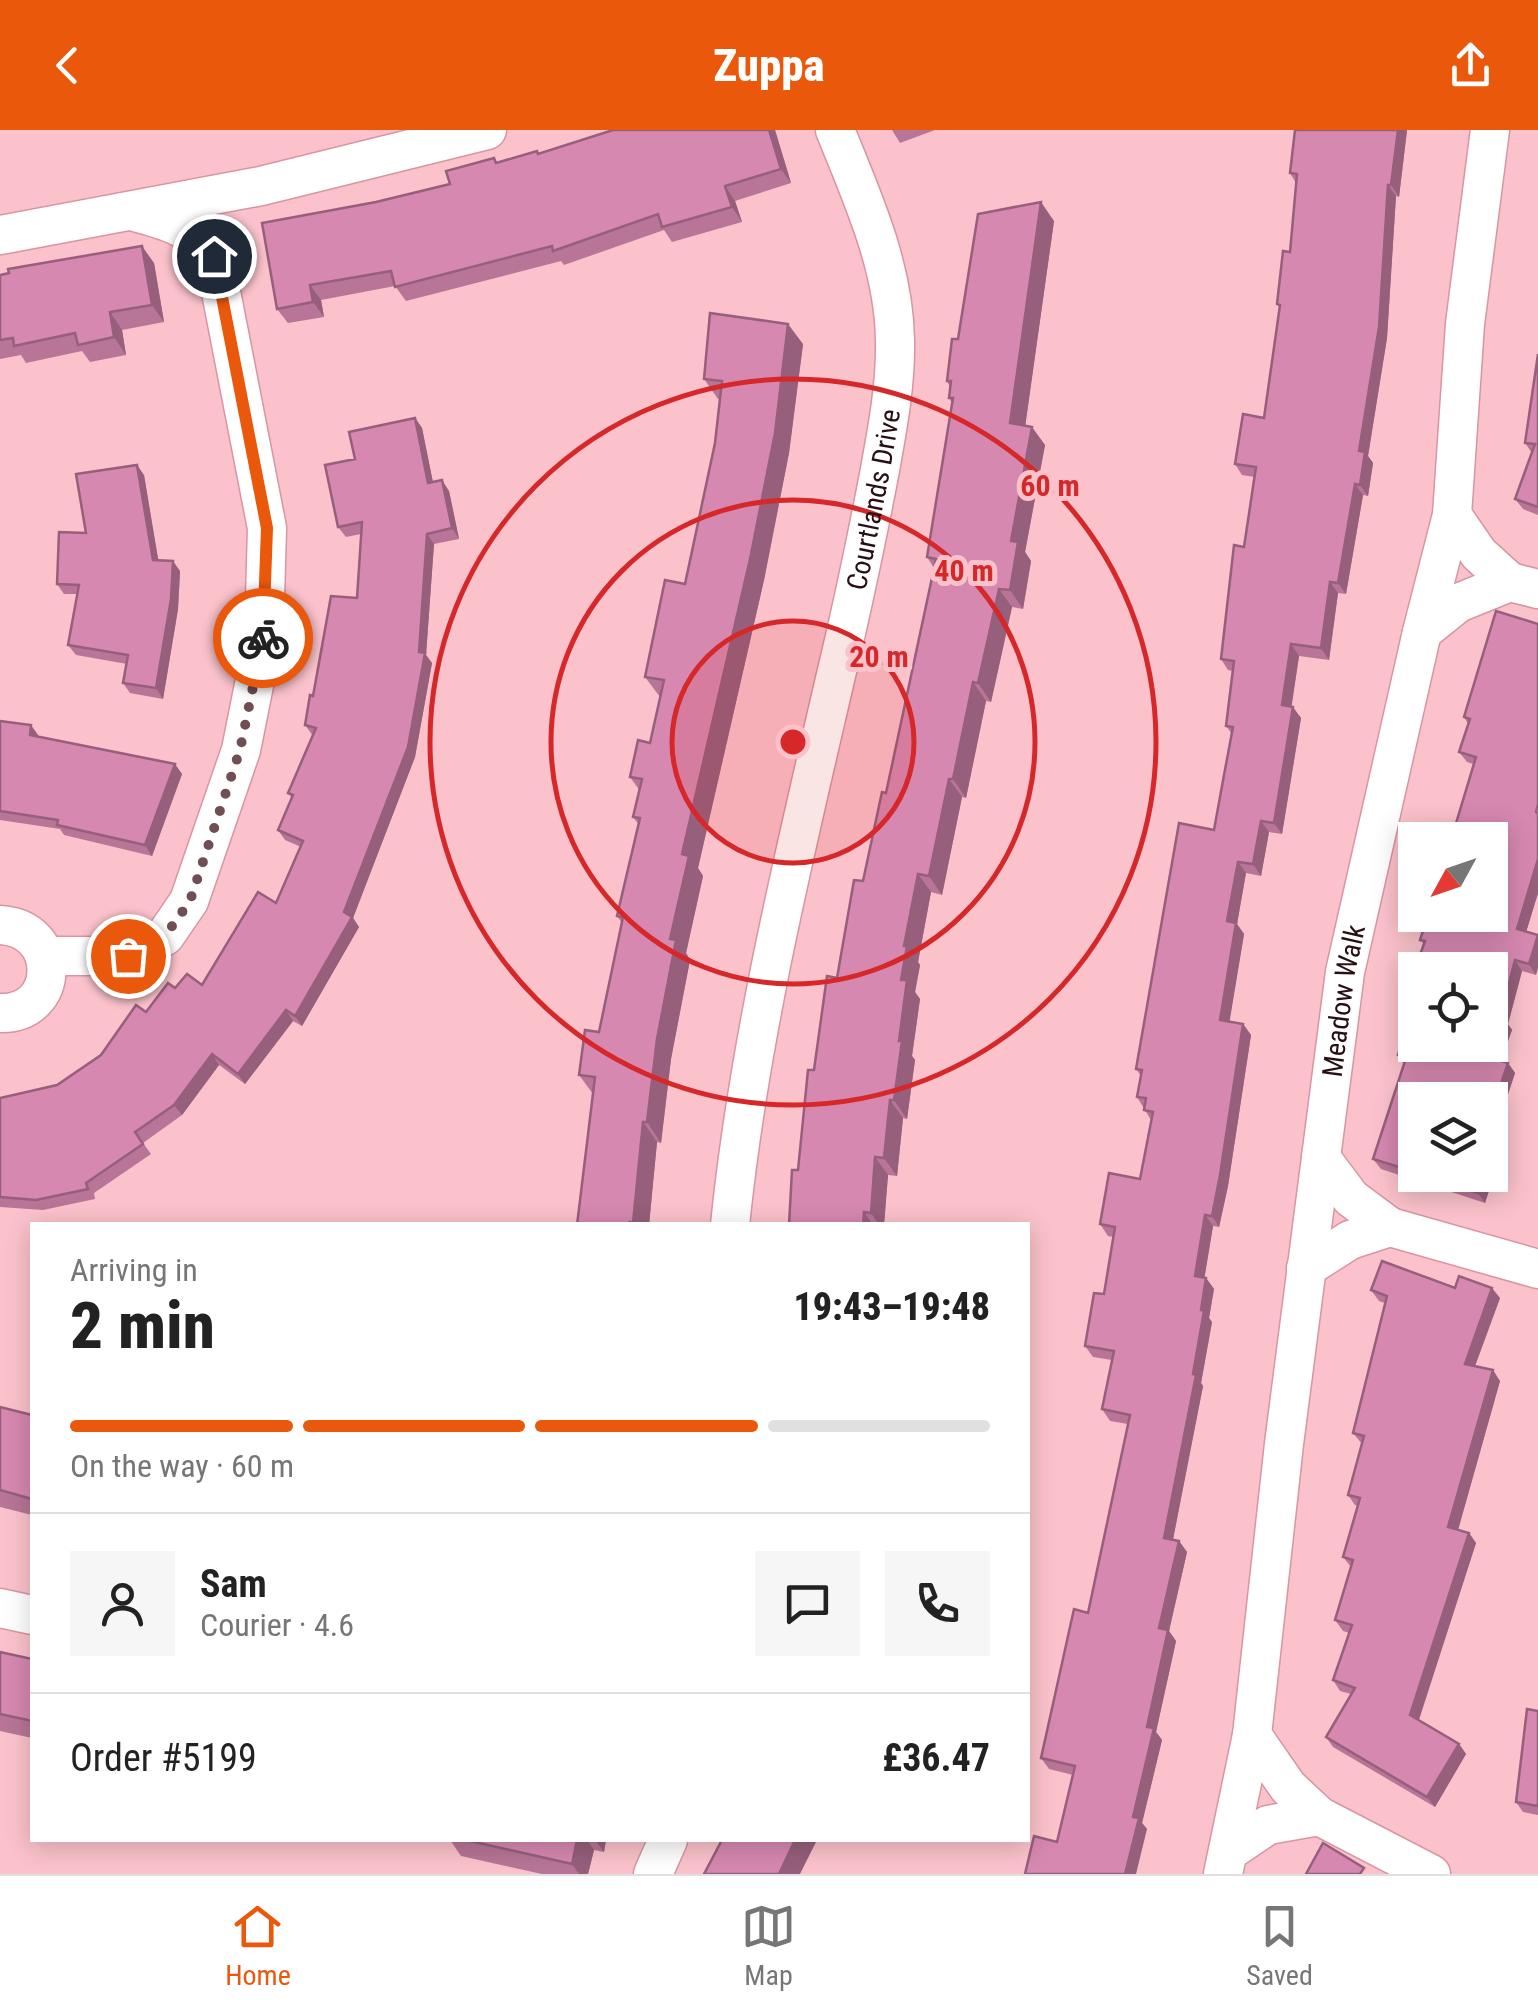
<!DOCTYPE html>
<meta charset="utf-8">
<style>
:root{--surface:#fff;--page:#f6f6f6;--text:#222;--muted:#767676;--line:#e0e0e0;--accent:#ea580c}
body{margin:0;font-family:"Roboto Condensed",sans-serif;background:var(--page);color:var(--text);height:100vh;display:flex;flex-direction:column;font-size:38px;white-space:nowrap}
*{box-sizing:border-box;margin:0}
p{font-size:32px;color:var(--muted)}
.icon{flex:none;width:55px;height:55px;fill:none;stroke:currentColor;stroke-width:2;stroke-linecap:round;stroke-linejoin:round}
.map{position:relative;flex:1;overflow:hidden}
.drawer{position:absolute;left:30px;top:1092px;width:1000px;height:620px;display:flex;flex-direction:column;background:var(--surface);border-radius:0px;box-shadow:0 5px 25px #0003}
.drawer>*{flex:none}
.needle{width:65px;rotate:230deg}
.fabs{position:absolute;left:1398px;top:692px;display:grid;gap:20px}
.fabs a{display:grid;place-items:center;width:110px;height:110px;border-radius:0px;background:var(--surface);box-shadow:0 5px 25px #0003;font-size:50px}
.pin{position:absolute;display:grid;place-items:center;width:85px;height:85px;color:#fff;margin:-42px;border:5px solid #fff;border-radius:50%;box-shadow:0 2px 10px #0007}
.courier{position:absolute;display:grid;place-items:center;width:100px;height:100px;margin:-50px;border:8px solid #ea580c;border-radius:50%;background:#fff;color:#222;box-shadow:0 2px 12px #0007}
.head em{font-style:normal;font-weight:800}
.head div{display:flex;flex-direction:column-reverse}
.head{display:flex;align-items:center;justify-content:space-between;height:170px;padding:0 40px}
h1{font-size:65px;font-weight:800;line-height:75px}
.bar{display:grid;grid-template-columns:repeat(4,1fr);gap:15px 10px;align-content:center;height:120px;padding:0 40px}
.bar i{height:12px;border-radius:8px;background:var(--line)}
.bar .current{background:var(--accent)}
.bar p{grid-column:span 4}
.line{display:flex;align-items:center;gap:25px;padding:0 40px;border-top:2px solid var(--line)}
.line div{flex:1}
.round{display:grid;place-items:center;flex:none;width:105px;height:105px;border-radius:0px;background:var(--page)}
header{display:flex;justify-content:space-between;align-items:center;height:130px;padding:0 40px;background:var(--accent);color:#fff;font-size:45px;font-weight:800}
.tabs{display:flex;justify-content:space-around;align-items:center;height:140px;border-top:2px solid var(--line);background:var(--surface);font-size:28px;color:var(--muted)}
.tabs a{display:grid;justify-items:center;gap:5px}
.tabs .current{color:var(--accent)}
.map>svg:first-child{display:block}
</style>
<header><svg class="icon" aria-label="back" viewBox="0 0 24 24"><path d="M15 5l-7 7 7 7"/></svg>Zuppa<svg class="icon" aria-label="share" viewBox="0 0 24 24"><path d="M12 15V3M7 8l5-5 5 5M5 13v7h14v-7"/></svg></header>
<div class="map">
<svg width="1538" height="1744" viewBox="0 0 1538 1744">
<rect width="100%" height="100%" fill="#fbc2cb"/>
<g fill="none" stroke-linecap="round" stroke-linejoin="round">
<!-- street casing -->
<g stroke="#d995a1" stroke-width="41">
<g id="street">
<polyline points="0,105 261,56 487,0"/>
<polyline points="1452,385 1479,424 1510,452"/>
<polyline points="1422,502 1458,473 1510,452 1538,459"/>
<path d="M 0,795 C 63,798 61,885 0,883"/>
<path d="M 45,826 L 128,826 L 165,806 L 189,771 L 241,620 L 264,505 L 267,398 L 214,126 C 193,97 165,90 131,81"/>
<polyline points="1321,1028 1351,1068 1390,1097"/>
<path id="s1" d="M 730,1095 C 749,910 794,726 836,545 C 852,479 866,412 879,345 C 887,301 896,255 895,210 C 894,136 862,67 835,0"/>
<polyline points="1306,1138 1350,1110 1390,1097 1538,1139"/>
<polyline points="0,1478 32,1485"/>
<polyline points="1252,1605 1288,1657 1319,1686"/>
<polyline points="1228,1722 1268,1695 1319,1686 1431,1744"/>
<polyline points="653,1744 668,1710"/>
<path id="s2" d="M 1223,1744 L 1252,1605 L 1284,1314 L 1345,842 L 1422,502 L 1452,385 L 1465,194 L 1490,0"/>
</g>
</g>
<!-- street -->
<use href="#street" stroke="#fff" stroke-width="38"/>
</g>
<!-- wall -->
<g fill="#b87597" fill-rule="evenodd">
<polygon points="775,0 791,53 735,71 742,92 672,112 664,100 564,135 561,131 406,171 395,156 321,170 324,187 288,193 277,179 450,54 494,28 497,33 537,21 539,24"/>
<polygon points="892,0 935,0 900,13"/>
<polygon points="1295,0 1407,0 1399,67 1396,66 1387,208 1368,326 1373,333 1368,366 1363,365 1346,464 1338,463 1329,530 1299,526 1291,577 1301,588 1282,704 1269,702 1261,746 1246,743 1237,794 1244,804 1229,892 1243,894 1251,905 1228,1056 1219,1097 1213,1096 1204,1148 1206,1148 1214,1159 1209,1188 1212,1192 1201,1253 1203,1256 1173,1410 1179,1411 1187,1422 1169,1501 1176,1511 1156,1602 1162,1610 1142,1693 1147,1699 1057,1712 1073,1645 1049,1639 1041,1628 1088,1483 1128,1294 1110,1291 1102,1279 1112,1230 1093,1227 1085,1216 1104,1164 1114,1107 1108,1106 1100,1094 1140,1049 1151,990 1137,967 1141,946 1136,939 1214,700 1232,604 1226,596 1233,541 1228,540 1221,529 1244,417 1255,347 1242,345 1235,334 1264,288 1280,179 1277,174 1290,122 1296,53 1290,43"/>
<polygon points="1054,91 1025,296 1045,315 1025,422 1031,431 1023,479 1012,477 991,572 986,571 966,668 962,667 942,765 931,762 918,832 920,835 915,862 920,869 912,926 915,930 907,989 903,988 897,1046 888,1045 884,1095 789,1095 814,940 886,663 934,438 927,427 952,273 949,268 950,257 947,251 958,209"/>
<polygon points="154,133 164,192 122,200 126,225 90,232 82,221 26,233 21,225 0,229 0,145"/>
<polygon points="803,214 789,323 764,450 698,738 703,746 686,823 690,830 671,929 661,1013 657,1012 649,1095 577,1095 593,964 579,945 599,902 622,793 617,786 639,695 633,687 640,661 630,647 650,613 660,567 645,547 685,454 715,313 720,269 718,269 704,249"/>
<polygon points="1538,224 1538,385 1523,379 1515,369 1532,323 1525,313"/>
<polygon points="415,288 422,298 433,352 449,361 459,409 434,414 426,525 432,533 415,627 353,788 359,797 302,896 293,891 245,954 219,935 182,985 143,1013 151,1024 94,1063 95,1069 43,1080 0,1077 0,968 57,955 101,925 146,882 175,858 202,855 276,773 301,717 285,710 278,700 292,668 288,663 313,606 305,595 313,566 357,468 361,404 346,407 338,397 355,329"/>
<polygon points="144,345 158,430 180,441 178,479 163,569 130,563 123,553 127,534 76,525 68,515 77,464 64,464 57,454 86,403"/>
<path d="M 1496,481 L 1538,763 L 1526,802 L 1536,845 L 1522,841 L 1508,894 L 1512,900 L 1501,931 L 1508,933 L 1515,943 L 1499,991 L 1508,1002 L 1485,1073 L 1381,1039 L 1373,1029 L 1404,935 L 1398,925 L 1408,896 L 1403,888 L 1410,869 L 1406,864 L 1424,814 L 1420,810 L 1473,634 L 1467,632 L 1459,622 L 1468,594 L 1464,587 ZM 1415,970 L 1490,1045 L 1415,1045 Z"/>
<polygon points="0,591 38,606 182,644 152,726 64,705 60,699 0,690"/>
<polygon points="1455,1158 1500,1168 1475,1236 1500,1251 1458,1400 1469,1403 1476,1413 1419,1590 1459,1614 1466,1624 1435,1677 1333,1617 1326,1607 1351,1564 1340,1561 1333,1550 1349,1503 1343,1501 1335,1490 1351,1437 1343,1427 1358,1376 1355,1375 1348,1365 1362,1314 1353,1303 1385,1173 1379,1171 1371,1160"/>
<polygon points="0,1277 32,1285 32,1385 0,1377"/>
<polygon points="0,1522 32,1529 32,1608 0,1601"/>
<polygon points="1538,1581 1538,1685 1523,1682 1516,1672"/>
<polygon points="450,1710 606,1710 604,1722 594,1720 588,1744 542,1744 461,1726"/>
</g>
<!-- shaded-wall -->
<g fill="#965f7b">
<polygon points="769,0 775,0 791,53 781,39"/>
<polygon points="1398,0 1407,0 1399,67 1391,55"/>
<polygon points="1388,55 1396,66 1387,208 1368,326 1373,333 1368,366 1360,355 1359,321"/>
<polygon points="725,56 735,71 742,92 732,77"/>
<polygon points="1041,72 1054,91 1023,312 1010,293"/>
<polygon points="142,116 154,133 164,192 152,175"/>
<polygon points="310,155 321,170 324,187 313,172"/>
<polygon points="110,182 122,200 126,225 114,207"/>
<polygon points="788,194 803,214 789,323 764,450 698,738 703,746 686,823 690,830 671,929 661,1013 647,992 657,909 682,724"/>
<polygon points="415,288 422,298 435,363 428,353"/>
<polygon points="1032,297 1045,315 1025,422 1031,431 1023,479 1010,460 1011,411"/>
<polygon points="137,335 144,345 160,440 153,430"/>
<polygon points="442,350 449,361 459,409 452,398"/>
<polygon points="1355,354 1363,365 1346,464 1338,453"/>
<polygon points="427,404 434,414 426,525 432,533 415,627 353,788 359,797 302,896 295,886 344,782 419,522"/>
<polygon points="173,431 180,441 178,479 163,569 156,558"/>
<polygon points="1330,452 1338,463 1329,530 1321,518"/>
<polygon points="999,459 1012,477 991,572 978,553"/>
<polygon points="1291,514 1299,526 1290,587 1282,575"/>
<polygon points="973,552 986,571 966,668 953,649"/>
<polygon points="1293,577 1301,588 1282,704 1274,693"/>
<polygon points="31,595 38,605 37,615 30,605"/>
<polygon points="175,634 182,644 152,726 145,715"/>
<polygon points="949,649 962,667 942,765 929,746"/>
<polygon points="1261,691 1269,702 1261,746 1253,734"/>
<polygon points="1538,729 1538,763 1524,809 1517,799"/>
<polygon points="1238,732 1246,743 1237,794 1244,804 1228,901 1220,890 1227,791"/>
<polygon points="918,744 931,762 918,832 920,835 915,862 920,869 912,926 915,930 907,989 894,970 899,911 901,850 904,816"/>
<polygon points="1538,805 1538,838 1536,845 1529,834"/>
<polygon points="1515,830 1522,841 1508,894 1512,900 1498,938 1491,928 1500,888"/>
<polygon points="286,880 293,891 245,954 238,944"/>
<polygon points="1243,894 1251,905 1228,1056 1219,1097 1212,1086"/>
<polygon points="212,924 219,935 182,985 174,975"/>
<polygon points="1508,933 1515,943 1497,998 1490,988"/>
<polygon points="890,970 903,988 897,1046 884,1028"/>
<polygon points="1501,991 1508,1002 1485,1073 1478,1063 1484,1045 1490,1045 1490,1025"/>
<polygon points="643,992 657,1012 649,1095 635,1095 633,1093"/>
<polygon points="875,1027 888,1045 884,1095 879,1095 871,1083"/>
<polygon points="864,1082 873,1095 863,1095"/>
<polygon points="1205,1085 1213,1096 1203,1157 1195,1146"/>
<polygon points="1206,1148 1214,1159 1209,1188 1212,1192 1201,1253 1203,1256 1171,1419 1164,1408 1193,1244"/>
<polygon points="1492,1158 1500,1168 1472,1244 1465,1234"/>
<polygon points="1493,1240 1500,1251 1456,1407 1448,1397"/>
<polygon points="1469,1403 1476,1413 1417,1595 1410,1585"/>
<polygon points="1179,1411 1187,1422 1169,1501 1176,1511 1156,1602 1162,1610 1142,1693 1147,1699 1136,1744 1125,1744 1147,1597 1159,1498"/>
<polygon points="1459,1614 1466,1624 1435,1677 1427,1667"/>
<polygon points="577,1710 587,1710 594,1720 588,1744 579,1744 572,1734"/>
<polygon points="595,1710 606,1710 604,1722"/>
<polygon points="795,1710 817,1710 800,1744 779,1744"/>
</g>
<!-- building -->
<g fill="#d688b0" stroke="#965f7b" stroke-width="2.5" fill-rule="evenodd">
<polygon points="613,0 769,0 781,39 725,56 732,77 662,97 658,84 553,121 552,116 395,157 391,141 310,155 313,172 277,179 262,93 376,72 450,54 446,41 494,28 496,33 537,21 538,24"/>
<polygon points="1295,0 1398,0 1391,55 1388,55 1379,197 1359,321 1365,322 1360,355 1355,354 1338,453 1330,452 1321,518 1291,514 1282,575 1293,577 1274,693 1261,691 1253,734 1238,732 1227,791 1236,793 1220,890 1243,894 1220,1045 1212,1086 1205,1085 1195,1146 1206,1148 1201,1180 1204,1181 1193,1244 1196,1245 1164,1408 1179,1411 1159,1498 1168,1500 1147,1597 1154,1598 1133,1687 1139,1688 1125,1744 1025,1744 1034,1706 1057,1712 1075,1636 1041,1628 1074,1479 1088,1483 1130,1285 1102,1279 1114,1221 1085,1216 1094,1163 1104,1164 1115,1097 1100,1094 1109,1043 1140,1049 1153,982 1144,980 1146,968 1137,967 1142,940 1136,939 1179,693 1214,700 1224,645 1233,597 1226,596 1234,531 1221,529 1234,415 1244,417 1256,337 1235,334 1243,284 1264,288 1280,175 1277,174 1283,121 1290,122 1297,44 1290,43"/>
<polygon points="1041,72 1010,293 1032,297 1011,411 1018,412 1010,460 999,459 978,553 973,552 953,649 949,649 929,746 918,744 904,816 907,816 901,850 907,850 899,911 902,911 894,970 890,970 884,1028 875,1027 871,1083 864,1082 863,1095 789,1095 792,1040 798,1040 808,940 814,940 827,846 837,848 854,750 863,751 882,662 886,663 936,429 927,427 953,268 949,268 951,251 947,251 952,209 958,209 978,84"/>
<polygon points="142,116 152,175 110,182 114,207 78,215 75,203 14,216 13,208 0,210 0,145 9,143 8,139"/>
<polygon points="710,183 788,194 775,303 750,429 682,724 689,726 670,809 676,810 657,909 647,992 643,992 633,1093 630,1092 630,1095 577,1095 595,947 579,945 585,900 599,902 623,787 617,786 640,688 633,687 642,649 630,647 638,610 650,613 664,550 645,547 665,450 685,454 715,313 722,251 704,249"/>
<polygon points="1538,224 1538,377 1515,369 1535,314 1525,313"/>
<polygon points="415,288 428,353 442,350 452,398 427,404 419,522 425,523 408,617 344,782 352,787 295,886 286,880 238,944 212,924 174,975 135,1002 143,1014 86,1053 88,1059 36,1070 0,1067 0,968 57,955 101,925 136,875 146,882 168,853 175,858 187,844 202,855 258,762 276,773 303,711 278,700 293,665 288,663 316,598 305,595 310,565 313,566 331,466 357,468 362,392 338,397 325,335 355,329 349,302"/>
<polygon points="137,335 153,430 173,431 171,469 156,558 123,553 128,525 68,515 79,455 57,454 59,402 86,403 76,344"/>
<path d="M 1496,481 L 1538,494 L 1538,674 L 1536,682 L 1538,683 L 1538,729 L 1517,799 L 1538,805 L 1529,834 L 1515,830 L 1500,888 L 1505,889 L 1491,928 L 1508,933 L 1490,986 L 1490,970 L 1415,970 L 1415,1042 L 1373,1029 L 1406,928 L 1398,925 L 1409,891 L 1403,888 L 1411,866 L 1406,864 L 1425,811 L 1420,810 L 1428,785 L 1490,785 L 1490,710 L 1451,710 L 1476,627 L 1459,622 L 1470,589 L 1464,587 ZM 1415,840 L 1490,840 L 1490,915 L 1415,915 Z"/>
<polygon points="0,591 31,595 30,605 175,634 145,715 57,695 58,690 0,681"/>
<polygon points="1490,988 1501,991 1490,1025"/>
<polygon points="1423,1045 1484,1045 1478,1063"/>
<polygon points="1382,1131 1455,1158 1459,1146 1492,1158 1465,1234 1493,1240 1448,1397 1469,1403 1410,1585 1459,1614 1427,1667 1326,1607 1355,1558 1333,1550 1352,1495 1335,1490 1353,1430 1343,1427 1360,1368 1348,1365 1364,1306 1353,1303 1387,1166 1371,1160"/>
<polygon points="0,1277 32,1285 32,1369 0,1360"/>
<polygon points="0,1522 32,1529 32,1591 0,1584"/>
<polygon points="1527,1579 1538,1581 1538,1676 1516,1672"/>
<polygon points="466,1710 577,1710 572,1734"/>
<polygon points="722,1710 795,1710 779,1744 704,1744"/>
<polygon points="1323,1713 1364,1738 1360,1744 1306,1744"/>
</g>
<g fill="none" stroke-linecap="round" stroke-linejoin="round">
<!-- done -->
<polyline stroke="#714e54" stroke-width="10" stroke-dasharray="0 18" points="128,826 165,806 190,771 240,620 263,508"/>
<!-- route -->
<polyline stroke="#ea580c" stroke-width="12" points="214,126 267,398 263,508"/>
</g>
<!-- distance rings -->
<circle cx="793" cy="612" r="121" fill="#d62828" fill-opacity=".12"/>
<g fill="none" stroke="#d62828" stroke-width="5">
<circle cx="793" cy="612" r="121"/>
<circle cx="793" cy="612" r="242"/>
<circle cx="793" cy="612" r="363"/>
</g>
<g text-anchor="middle" stroke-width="10" stroke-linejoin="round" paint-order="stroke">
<!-- street labels -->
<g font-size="28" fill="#270f14" stroke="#fbc2cb">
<text dy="10" stroke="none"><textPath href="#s1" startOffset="740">Courtlands Drive</textPath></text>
<text dy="10" stroke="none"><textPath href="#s2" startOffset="882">Meadow Walk</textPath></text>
</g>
</g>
<circle cx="793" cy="612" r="15" fill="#d62828" stroke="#fbc2cb" stroke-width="5"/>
<g font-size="30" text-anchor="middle" font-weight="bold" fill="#d62828" stroke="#fbc2cb" stroke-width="10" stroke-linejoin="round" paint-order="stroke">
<text x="1050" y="366">60 m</text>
<text x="964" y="451">40 m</text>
<text x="879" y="537">20 m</text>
</g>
</svg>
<div class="fabs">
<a><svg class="needle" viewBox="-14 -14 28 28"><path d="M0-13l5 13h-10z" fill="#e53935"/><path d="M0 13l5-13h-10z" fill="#767676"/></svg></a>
<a><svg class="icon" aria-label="locate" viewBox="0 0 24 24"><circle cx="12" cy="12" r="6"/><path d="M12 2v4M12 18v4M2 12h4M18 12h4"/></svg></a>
<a><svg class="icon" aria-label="layers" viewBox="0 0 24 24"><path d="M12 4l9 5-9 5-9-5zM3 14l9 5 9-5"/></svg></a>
</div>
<div class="pin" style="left:128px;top:826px;background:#ea580c"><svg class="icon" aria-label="bag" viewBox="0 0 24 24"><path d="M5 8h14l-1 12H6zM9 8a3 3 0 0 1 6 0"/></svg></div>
<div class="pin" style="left:214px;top:126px;background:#1f2937"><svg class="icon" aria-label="home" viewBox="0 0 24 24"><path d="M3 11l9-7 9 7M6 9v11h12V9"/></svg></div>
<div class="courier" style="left:263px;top:508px"><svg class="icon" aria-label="bike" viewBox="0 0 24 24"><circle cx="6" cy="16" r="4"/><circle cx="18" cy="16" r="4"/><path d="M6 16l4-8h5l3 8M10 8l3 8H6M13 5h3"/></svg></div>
<section class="drawer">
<div class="head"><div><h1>2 min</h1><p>Arriving in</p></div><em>19:43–19:48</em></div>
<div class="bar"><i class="current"></i><i class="current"></i><i class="current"></i><i></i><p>On the way · 60 m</p></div>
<div class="line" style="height:180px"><a class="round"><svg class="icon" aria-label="person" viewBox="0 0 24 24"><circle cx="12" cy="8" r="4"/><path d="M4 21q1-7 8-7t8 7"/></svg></a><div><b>Sam</b><p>Courier · 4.6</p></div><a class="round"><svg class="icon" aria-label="chat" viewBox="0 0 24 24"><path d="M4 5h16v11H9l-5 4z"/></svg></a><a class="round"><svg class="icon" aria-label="phone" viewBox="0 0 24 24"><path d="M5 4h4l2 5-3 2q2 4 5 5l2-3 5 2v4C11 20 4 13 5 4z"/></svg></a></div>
<div class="line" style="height:130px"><div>Order #5199</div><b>£36.47</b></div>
</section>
</div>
<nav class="tabs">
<a class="current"><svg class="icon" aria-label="home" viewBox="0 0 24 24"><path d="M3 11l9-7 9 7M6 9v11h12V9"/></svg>Home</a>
<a><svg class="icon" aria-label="map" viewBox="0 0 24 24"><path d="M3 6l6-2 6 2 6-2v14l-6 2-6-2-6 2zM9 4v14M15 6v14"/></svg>Map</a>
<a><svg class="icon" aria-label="saved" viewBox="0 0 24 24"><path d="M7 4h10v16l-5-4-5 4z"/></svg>Saved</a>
</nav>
